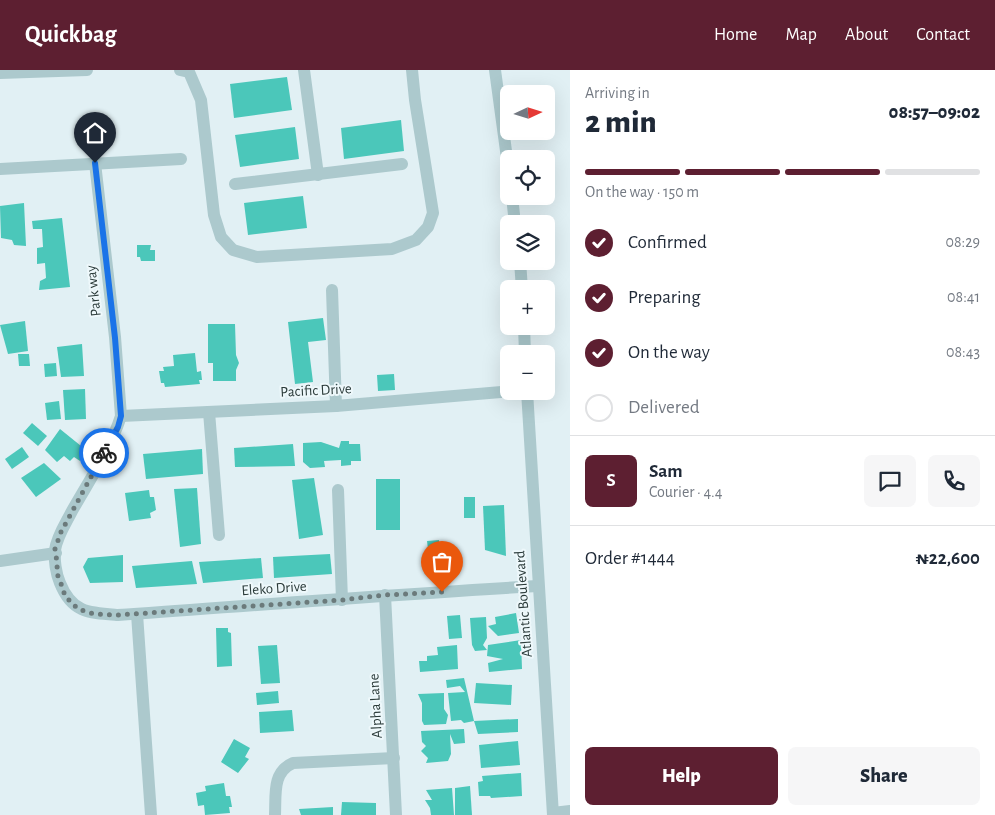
<!DOCTYPE html>
<meta charset="utf-8">
<style>
:root{--surface:#fff;--page:#f6f6f7;--text:#1f2937;--muted:#747a83;--line:#e0e1e3;--accent:#5d1f31}
body{margin:0;font-family:"Alegreya Sans",sans-serif;background:var(--page);color:var(--text);height:100vh;display:flex;flex-direction:column;font-size:19px;white-space:nowrap}
*{box-sizing:border-box;margin:0}
p{font-size:16px;color:var(--muted)}
.icon{flex:none;width:28px;height:28px;fill:none;stroke:currentColor;stroke-width:2;stroke-linecap:round;stroke-linejoin:round}
.map{position:relative;flex:1;overflow:hidden}
.panel{display:flex;flex-direction:column;background:var(--surface);width:425px}
.panel>*{flex:none}
.needle{width:32px;rotate:86deg}
.controls{position:absolute;left:500px;top:15px;display:grid;gap:10px}
.controls a{display:grid;place-items:center;width:55px;height:55px;border-radius:8px;background:var(--surface);box-shadow:0 5px 20px #0002;font-size:25px}
.pin{position:absolute;display:grid;place-items:center;width:42px;height:42px;color:#fff;margin:-51px -21px;border-radius:50% 50% 50% 0;rotate:-45deg;box-shadow:0 0 5px #0007}
.pin .icon{rotate:45deg}
.courier{position:absolute;display:grid;place-items:center;width:50px;height:50px;margin:-25px;border:4px solid #1a73e8;border-radius:50%;background:#fff;color:#222;box-shadow:0 1px 6px #0007}
.head em{font-style:normal;font-weight:800}
.head div{display:flex;flex-direction:column-reverse}
.head{display:flex;align-items:center;justify-content:space-between;height:85px;padding:0 15px}
h1{font-size:32px;font-weight:800;line-height:38px}
.bar{display:grid;grid-template-columns:repeat(4,1fr);gap:8px 5px;align-content:center;height:60px;padding:0 15px}
.bar i{height:6px;border-radius:4px;background:var(--line)}
.bar .selected{background:var(--accent)}
.bar p{grid-column:span 4}
.line{display:flex;align-items:center;gap:12px;padding:0 15px;border-top:1px solid var(--line)}
.line div{flex:1}
.round{display:grid;place-items:center;flex:none;width:52px;height:52px;border-radius:8px;background:var(--page)}
ol{padding:0 15px;list-style:none}
li{display:flex;align-items:center;gap:15px;height:55px}
li p{margin-inline-start:auto}
li .icon{padding:5px;border-radius:50%;background:var(--accent);color:#fff;stroke-width:4}
li:last-child{color:var(--muted)}
li i{width:28px;height:28px;border:2px solid var(--line);border-radius:50%}
.primary-button{display:flex;gap:10px;margin-top:auto;padding:10px 15px}
.primary-button a{flex:1;height:58px;border-radius:8px;background:var(--accent);color:#fff;font-size:20px;font-weight:800;line-height:58px;text-align:center}
.primary-button a+a{background:var(--page);color:var(--text)}
header{display:flex;align-items:center;gap:30px;box-sizing:border-box;height:70px;padding:0 25px;background:var(--accent);color:#fff}
header strong{font-size:24px}
nav{display:flex;gap:28px;margin-inline-start:auto;font-size:18px}
main{display:flex;flex:1;min-height:0}
.map>svg:first-child{display:block}
</style>
<header>
<strong>Quickbag</strong>
<nav><a>Home</a><a>Map</a><a>About</a><a>Contact</a></nav>
</header>
<main>
<div class="map">
<svg width="570" height="745" viewBox="0 0 570 745">
<rect width="100%" height="100%" fill="#e1f0f4"/>
<!-- building -->
<g fill="#4bc7ba">
<polygon points="287,7 292,40 234,48 230,14"/>
<polygon points="401,50 404,81 344,89 341,58"/>
<polygon points="295,57 299,89 240,97 235,65"/>
<polygon points="303,126 307,158 248,165 244,133"/>
<polygon points="24,133 26,176 14,175 12,170 1,168 0,136"/>
<polygon points="62,148 70,217 39,220 40,211 46,208 45,193 37,194 37,178 43,177 42,159 33,159 32,151"/>
<polygon points="137,175 151,175 150,180 155,180 155,191 141,191 140,187 137,187"/>
<polygon points="323,248 326,270 308,272 313,312 295,314 288,252"/>
<polygon points="25,251 28,281 8,284 0,255"/>
<polygon points="208,254 235,254 236,285 239,293 236,300 236,311 213,311 213,293 208,293"/>
<polygon points="82,274 84,306 61,307 57,277"/>
<polygon points="195,283 197,302 201,301 202,310 199,310 200,314 165,317 164,313 161,313 159,301 164,301 163,297 174,296 173,285"/>
<polygon points="18,284 29,284 30,296 19,296"/>
<polygon points="56,293 57,306 45,307 44,294"/>
<polygon points="394,304 395,320 378,321 377,305"/>
<polygon points="85,319 86,349 65,350 63,320"/>
<polygon points="59,331 61,349 47,350 45,333"/>
<polygon points="32,353 47,366 38,376 23,363"/>
<polygon points="60,359 86,380 80,391 74,387 70,391 64,386 57,392 45,380"/>
<polygon points="341,371 349,371 349,374 360,374 361,391 351,391 351,395 341,396 341,390 324,391 325,397 310,398 303,392 303,373 321,372 339,378"/>
<polygon points="293,374 295,396 235,397 234,378"/>
<polygon points="22,377 29,387 12,399 5,389"/>
<polygon points="202,379 203,404 146,409 143,384"/>
<polygon points="44,393 61,409 36,427 21,408"/>
<polygon points="314,408 323,465 299,469 292,410"/>
<rect x="376" y="409" width="24" height="51"/>
<polygon points="197,418 201,474 180,477 174,419"/>
<polygon points="149,420 150,427 154,427 156,440 150,443 151,448 129,451 125,423"/>
<rect x="464" y="427" width="11" height="21"/>
<polygon points="504,435 506,486 485,480 483,436"/>
<polygon points="439,470 441,494 430,495 427,471"/>
<polygon points="330,484 332,504 274,508 273,487"/>
<polygon points="123,485 123,512 90,513 83,497 88,488"/>
<polygon points="261,488 263,508 203,513 199,492"/>
<polygon points="192,491 197,514 136,518 132,496"/>
<polygon points="516,543 519,563 498,566 488,556 496,554 495,547"/>
<polygon points="460,545 462,568 449,569 447,546"/>
<polygon points="486,547 487,568 483,575 487,580 475,581 472,575 470,548"/>
<polygon points="216,558 228,558 228,562 231,563 232,596 217,597"/>
<polygon points="521,570 522,599 489,602 488,593 503,589 487,586 488,575"/>
<polygon points="277,575 280,613 261,614 258,576"/>
<polygon points="457,575 458,599 420,602 419,591 427,591 427,586 438,585 437,577"/>
<polygon points="464,608 474,651 464,653 461,650 451,651 448,623 465,622 460,616 447,618 446,610"/>
<polygon points="476,613 512,615 511,635 474,633"/>
<polygon points="278,621 279,633 257,635 256,623"/>
<polygon points="444,623 444,639 448,645 446,654 424,655 422,651 422,633 418,624"/>
<polygon points="292,640 294,661 260,663 259,642"/>
<polygon points="518,649 518,662 478,664 474,651"/>
<polygon points="464,659 465,673 454,674 450,664 451,684 448,691 426,693 428,688 421,681 426,676 422,672 421,661"/>
<polygon points="234,669 250,678 245,687 249,689 238,703 221,692"/>
<polygon points="518,671 520,695 481,698 479,675"/>
<polygon points="521,703 522,726 491,728 490,726 479,726 478,712 483,711 482,706"/>
<polygon points="224,713 226,726 230,726 232,737 229,737 230,743 205,745 204,735 198,736 196,723 206,721 205,716"/>
<polygon points="470,716 472,745 455,745 455,718"/>
<polygon points="452,718 454,745 431,745 430,738 425,730 432,730 426,720"/>
<polygon points="342,732 376,733 376,745 341,745"/>
<polygon points="333,737 333,745 301,745 299,739"/>
</g>
<g fill="none" stroke-linecap="round" stroke-linejoin="round">
<!-- minor -->
<g stroke="#acc9cd" stroke-width="12">
<polyline points="180,0 189,2 201,30 214,145 221,167 233,180 257,187 392,179 416,170 428,157 433,143 415,30 412,0"/>
<polyline points="304,0 318,105"/>
<polyline points="495,0 509,103"/>
<polyline points="0,3 87,0"/>
<path d="M 95,93 L 115,267 L 121,346 C 110,380 89,411 72,441 C 66,453 57,466 55,480 C 54,490 56,504 60,513 C 72,543 89,543 118,545 C 258,535 398,524 538,516"/>
<polyline points="0,99 181,89"/>
<polyline points="235,114 402,94"/>
<polyline points="512,126 515,154"/>
<polyline points="520,191 522,219"/>
<polyline points="332,220 336,336"/>
<polyline points="524,256 525,284"/>
<polyline points="527,321 553,745"/>
<polyline points="209,342 219,465"/>
<polyline points="121,346 336,336 513,321"/>
<polyline points="338,420 342,530"/>
<polyline points="0,491 56,483"/>
<polyline points="385,525 396,745"/>
<polyline points="137,544 151,745"/>
<polyline points="553,743 570,741"/>
<path d="M 275,745 C 276,725 272,702 293,693 L 394,688"/>
</g>
</g>
<g fill="none" stroke-linecap="round" stroke-linejoin="round">
<!-- done -->
<polyline stroke="#6b7a7b" stroke-width="5" stroke-dasharray="0 9" points="104,383 61,462 55,479 56,484 58,507 62,516 65,526 78,539 94,544 118,545 342,530 385,525 442,522"/>
<!-- route -->
<polyline stroke="#1a73e8" stroke-width="6" points="95,93 115,268 121,346 118,357 104,383"/>
</g>
<g text-anchor="middle" stroke-width="4" stroke-linejoin="round" paint-order="stroke">
<!-- street labels -->
<g font-size="15" fill="#2b3b3a" stroke="#eef8fb">
<text transform="translate(93 221) rotate(-96)" y="5">Park way</text>
<text transform="translate(316 320) rotate(-3)" y="5">Pacific Drive</text>
<text transform="translate(274 518) rotate(-4)" y="5">Eleko Drive</text>
<text transform="translate(523 534) rotate(-94)" y="5">Atlantic Boulevard</text>
<text transform="translate(375 636) rotate(-93)" y="5">Alpha Lane</text>
</g>
</g>
</svg>
<div class="controls">
<a><svg class="needle" viewBox="-14 -14 28 28"><path d="M0-13l5 13h-10z" fill="#e53935"/><path d="M0 13l5-13h-10z" fill="#747a83"/></svg></a>
<a><svg class="icon" aria-label="locate" viewBox="0 0 24 24"><circle cx="12" cy="12" r="6"/><path d="M12 2v4M12 18v4M2 12h4M18 12h4"/></svg></a>
<a><svg class="icon" aria-label="layers" viewBox="0 0 24 24"><path d="M12 4l9 5-9 5-9-5zM3 14l9 5 9-5"/></svg></a>
<a>+</a>
<a>−</a>
</div>
<div class="pin" style="left:442px;top:522px;background:#ea580c"><svg class="icon" aria-label="bag" viewBox="0 0 24 24"><path d="M5 8h14l-1 12H6zM9 8a3 3 0 0 1 6 0"/></svg></div>
<div class="pin" style="left:95px;top:93px;background:#1f2937"><svg class="icon" aria-label="home" viewBox="0 0 24 24"><path d="M3 11l9-7 9 7M6 9v11h12V9"/></svg></div>
<div class="courier" style="left:104px;top:383px"><svg class="icon" aria-label="bike" viewBox="0 0 24 24"><circle cx="6" cy="16" r="4"/><circle cx="18" cy="16" r="4"/><path d="M6 16l4-8h5l3 8M10 8l3 8H6M13 5h3"/></svg></div>
</div>
<section class="panel">
<div class="head"><div><h1>2 min</h1><p>Arriving in</p></div><em>08:57–09:02</em></div>
<div class="bar"><i class="selected"></i><i class="selected"></i><i class="selected"></i><i></i><p>On the way · 150 m</p></div>
<ol>
<li><svg class="icon" aria-label="check" viewBox="0 0 24 24"><path d="M5 12l5 5 9-10"/></svg>Confirmed<p>08:29</p></li>
<li><svg class="icon" aria-label="check" viewBox="0 0 24 24"><path d="M5 12l5 5 9-10"/></svg>Preparing<p>08:41</p></li>
<li><svg class="icon" aria-label="check" viewBox="0 0 24 24"><path d="M5 12l5 5 9-10"/></svg>On the way<p>08:43</p></li>
<li><i></i>Delivered</li>
</ol>
<div class="line" style="height:90px"><b class="round" style="background:var(--accent);color:#fff">S</b><div><b>Sam</b><p>Courier · 4.4</p></div><a class="round"><svg class="icon" aria-label="chat" viewBox="0 0 24 24"><path d="M4 5h16v11H9l-5 4z"/></svg></a><a class="round"><svg class="icon" aria-label="phone" viewBox="0 0 24 24"><path d="M5 4h4l2 5-3 2q2 4 5 5l2-3 5 2v4C11 20 4 13 5 4z"/></svg></a></div>
<div class="line" style="height:65px"><div>Order #1444</div><b>₦22,600</b></div>
<div class="primary-button"><a>Help</a><a>Share</a></div>
</section>
</main>
